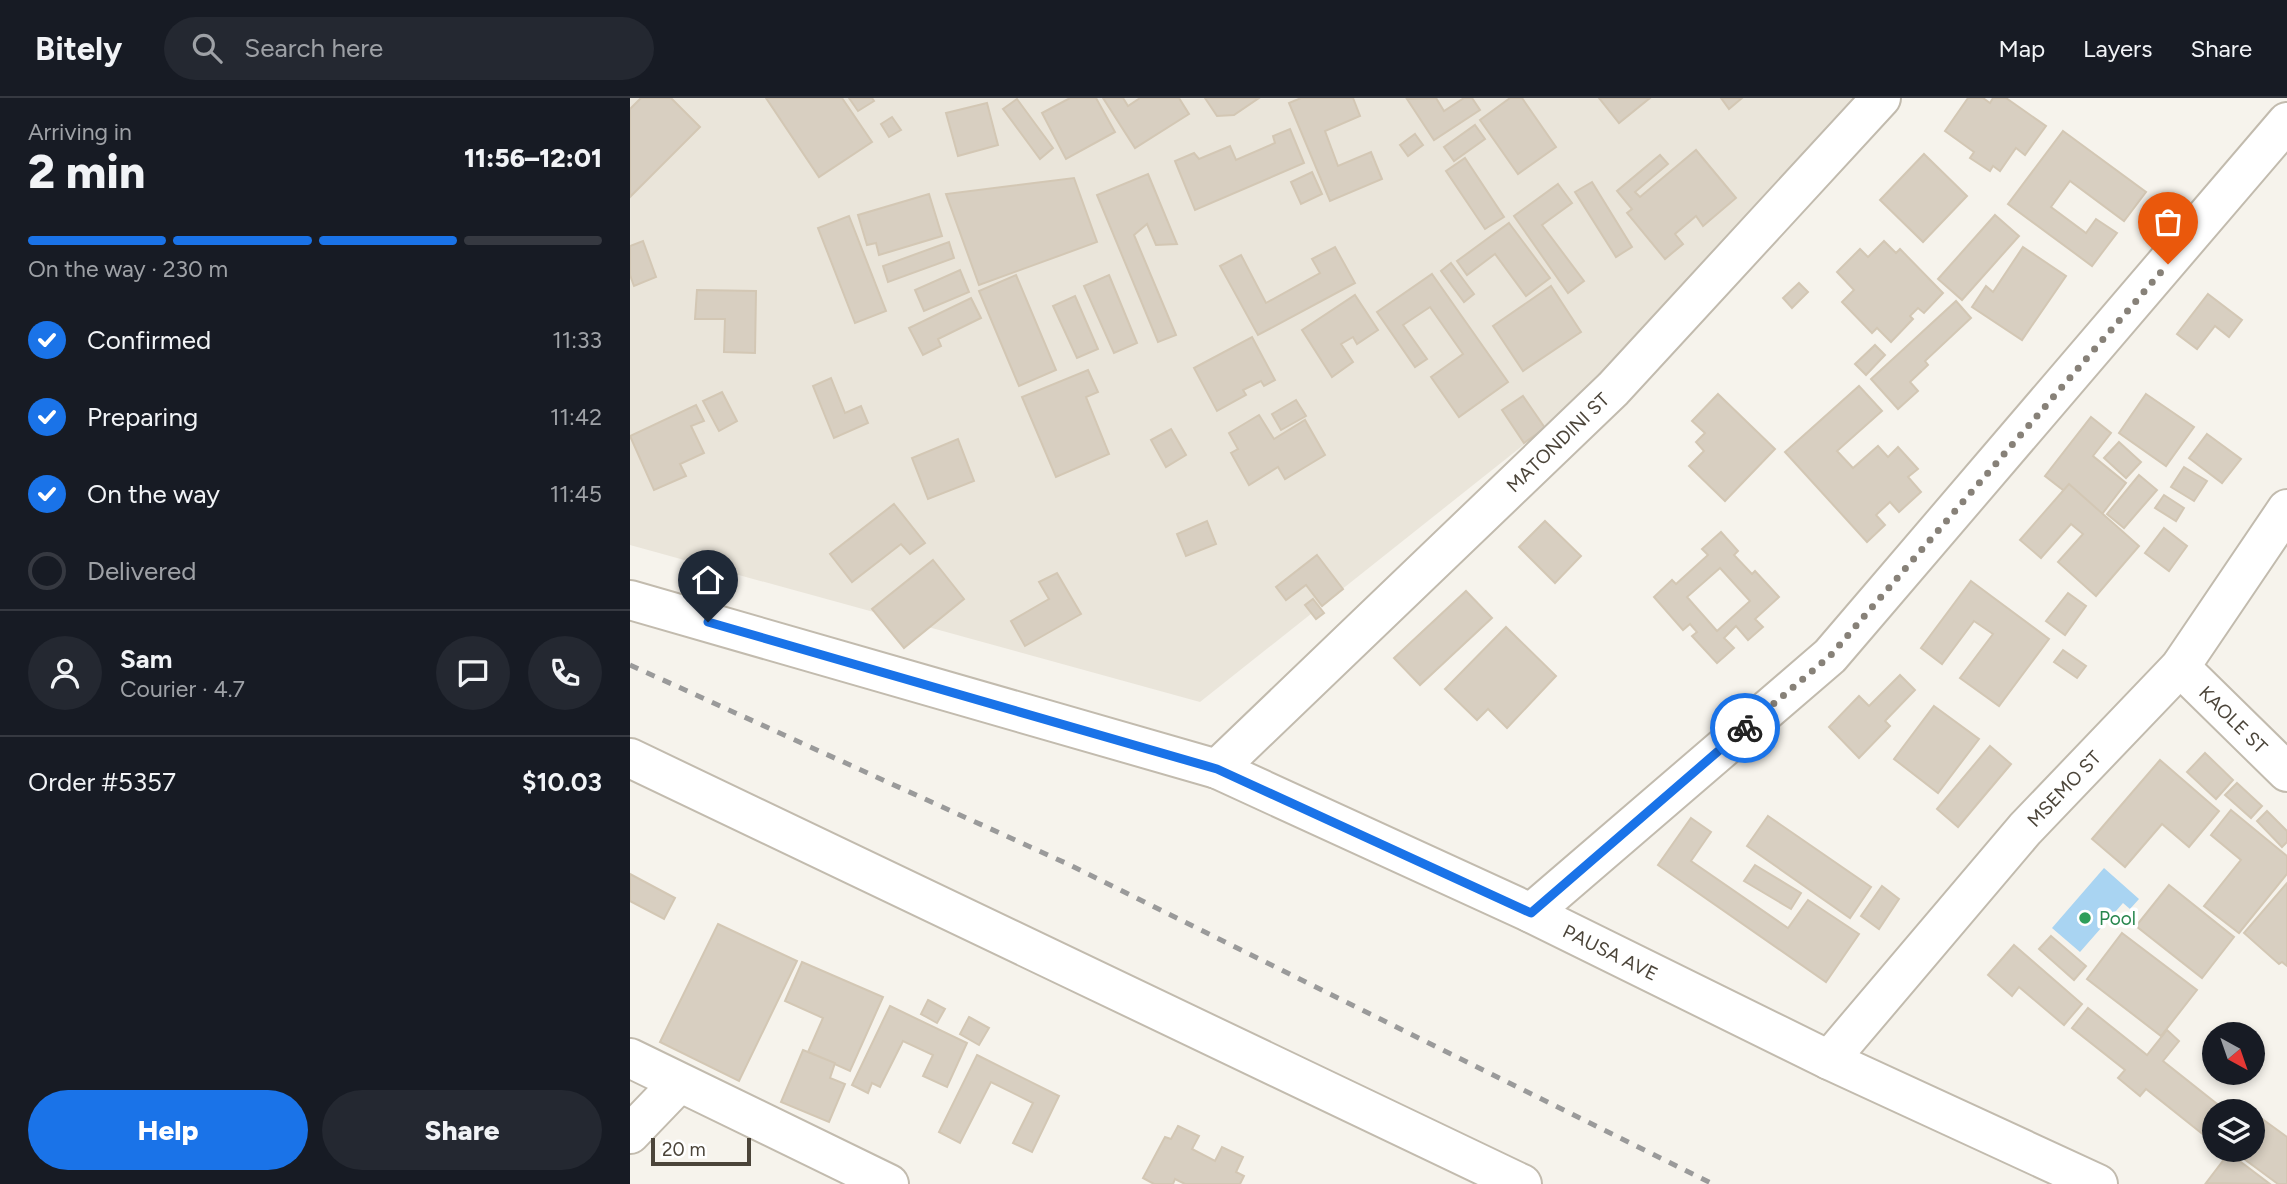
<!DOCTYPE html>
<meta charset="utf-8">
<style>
:root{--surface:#171b24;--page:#242831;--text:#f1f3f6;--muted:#9ea1a6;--line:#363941;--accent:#1a73e8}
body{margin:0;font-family:Figtree,sans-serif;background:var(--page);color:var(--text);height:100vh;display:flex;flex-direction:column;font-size:26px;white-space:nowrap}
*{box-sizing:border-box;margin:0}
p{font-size:23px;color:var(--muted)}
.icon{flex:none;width:38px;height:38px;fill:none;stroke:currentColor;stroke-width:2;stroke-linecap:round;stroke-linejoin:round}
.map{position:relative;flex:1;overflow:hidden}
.details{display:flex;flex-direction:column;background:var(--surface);width:630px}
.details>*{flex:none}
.needle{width:46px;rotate:140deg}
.fabs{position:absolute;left:1572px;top:924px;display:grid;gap:14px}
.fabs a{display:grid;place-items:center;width:63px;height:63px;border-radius:50%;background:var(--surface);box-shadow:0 4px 10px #0003;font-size:35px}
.scale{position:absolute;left:21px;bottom:18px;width:100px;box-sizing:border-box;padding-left:7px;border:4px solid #4b4439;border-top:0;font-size:19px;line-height:24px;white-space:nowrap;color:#4b4439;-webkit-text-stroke:5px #fff;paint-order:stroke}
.pin{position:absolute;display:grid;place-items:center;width:60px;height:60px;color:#fff;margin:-72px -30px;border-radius:50% 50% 50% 0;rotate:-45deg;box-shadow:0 0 7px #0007}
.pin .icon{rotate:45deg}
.courier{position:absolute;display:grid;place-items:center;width:70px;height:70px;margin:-35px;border:5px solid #1a73e8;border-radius:50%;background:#fff;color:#222;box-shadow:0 2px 9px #0007}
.overview em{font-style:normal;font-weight:800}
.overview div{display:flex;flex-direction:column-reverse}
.overview{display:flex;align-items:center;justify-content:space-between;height:119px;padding:0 28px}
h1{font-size:46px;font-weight:800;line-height:52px}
.bar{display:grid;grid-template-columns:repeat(4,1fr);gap:10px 7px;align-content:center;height:84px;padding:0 28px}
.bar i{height:9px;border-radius:5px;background:var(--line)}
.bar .on{background:var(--accent)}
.bar p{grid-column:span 4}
.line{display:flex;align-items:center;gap:18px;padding:0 28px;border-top:2px solid var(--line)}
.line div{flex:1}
.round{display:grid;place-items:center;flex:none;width:74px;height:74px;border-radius:37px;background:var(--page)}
ol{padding:0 28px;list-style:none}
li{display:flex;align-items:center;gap:21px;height:77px}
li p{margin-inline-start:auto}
li .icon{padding:7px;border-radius:50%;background:var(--accent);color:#fff;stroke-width:4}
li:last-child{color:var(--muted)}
li i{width:38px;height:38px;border:4px solid var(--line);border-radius:50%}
.button{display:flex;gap:14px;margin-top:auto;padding:14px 28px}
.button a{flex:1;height:80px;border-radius:42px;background:var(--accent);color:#fff;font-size:28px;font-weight:800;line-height:80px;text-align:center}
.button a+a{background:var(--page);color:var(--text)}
header{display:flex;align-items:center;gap:42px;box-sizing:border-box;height:98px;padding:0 35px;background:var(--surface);border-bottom:2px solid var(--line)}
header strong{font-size:33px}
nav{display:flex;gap:38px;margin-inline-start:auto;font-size:24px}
.search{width:490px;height:63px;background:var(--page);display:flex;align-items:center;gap:18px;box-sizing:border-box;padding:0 24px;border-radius:38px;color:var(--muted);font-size:26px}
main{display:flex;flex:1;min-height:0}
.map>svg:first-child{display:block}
</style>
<header>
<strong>Bitely</strong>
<div class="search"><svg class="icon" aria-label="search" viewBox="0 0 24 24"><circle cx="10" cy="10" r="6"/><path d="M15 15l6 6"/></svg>Search here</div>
<nav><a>Map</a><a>Layers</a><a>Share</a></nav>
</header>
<main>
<section class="details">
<div class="overview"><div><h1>2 min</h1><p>Arriving in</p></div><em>11:56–12:01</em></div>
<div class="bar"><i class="on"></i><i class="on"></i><i class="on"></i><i></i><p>On the way · 230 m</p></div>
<ol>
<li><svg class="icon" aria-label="check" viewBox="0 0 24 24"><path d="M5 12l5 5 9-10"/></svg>Confirmed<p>11:33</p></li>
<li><svg class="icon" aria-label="check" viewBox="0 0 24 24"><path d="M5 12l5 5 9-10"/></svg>Preparing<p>11:42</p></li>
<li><svg class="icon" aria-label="check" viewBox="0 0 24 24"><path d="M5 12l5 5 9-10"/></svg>On the way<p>11:45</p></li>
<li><i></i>Delivered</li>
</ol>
<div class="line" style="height:126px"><a class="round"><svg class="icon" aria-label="person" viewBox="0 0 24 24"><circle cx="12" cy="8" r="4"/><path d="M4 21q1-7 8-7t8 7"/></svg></a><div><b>Sam</b><p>Courier · 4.7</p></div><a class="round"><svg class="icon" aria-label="chat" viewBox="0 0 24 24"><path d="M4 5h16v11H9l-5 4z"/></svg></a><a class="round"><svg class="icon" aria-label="phone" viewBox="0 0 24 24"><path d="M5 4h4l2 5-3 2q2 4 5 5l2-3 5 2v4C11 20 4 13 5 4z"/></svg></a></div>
<div class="line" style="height:91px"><div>Order #5357</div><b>$10.03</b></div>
<div class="button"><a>Help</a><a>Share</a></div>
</section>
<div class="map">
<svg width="1657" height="1086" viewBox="0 0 1657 1086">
<rect width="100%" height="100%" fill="#f6f3ec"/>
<!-- residential -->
<polygon fill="#eae5da" points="0,0 1227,0 964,291 570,604 0,447"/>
<!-- water -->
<polygon fill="#a9d4f2" points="1474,770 1509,801 1500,811 1493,805 1450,854 1422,830"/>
<!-- building -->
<g fill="#d8cfc1" stroke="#d3c7b4" stroke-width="2" fill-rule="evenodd">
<polygon points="11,0 41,0 70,29 0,99 0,11"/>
<polygon points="136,0 212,0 242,44 189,79"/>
<polygon points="219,0 242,0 244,3 228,13"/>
<polygon points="440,0 466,0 485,34 436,61 412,15"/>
<polygon points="473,0 493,0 498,8 510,0 549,0 559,16 505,50"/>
<polygon points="575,0 629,0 604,17 587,18"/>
<polygon points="671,0 723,0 730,18 695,33 708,68 741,54 752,81 700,103 659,5"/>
<polygon points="806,0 814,13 834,0 842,0 850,12 804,42 777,1"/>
<polygon points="880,0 892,0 926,49 888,76 850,22"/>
<polygon points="969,0 1020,0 989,25"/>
<polygon points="1091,0 1112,0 1099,11"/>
<polygon points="1338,0 1353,0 1360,5 1363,0 1376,0 1416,28 1395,57 1386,50 1370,73 1363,68 1360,73 1340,60 1344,54 1315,33"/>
<polygon points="387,1 423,50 410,61 373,11"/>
<polygon points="357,5 368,47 328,58 316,15"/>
<polygon points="262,19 271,32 259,39 251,26"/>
<polygon points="845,27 855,41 824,63 814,49"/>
<polygon points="660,31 674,65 565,112 545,63 564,55 569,61 600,48 606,62 645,45 643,38"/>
<polygon points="1433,33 1516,94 1494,123 1440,83 1421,109 1456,135 1466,121 1487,135 1462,168 1378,106"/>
<polygon points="785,36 793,47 778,58 770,47"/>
<polygon points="1066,52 1106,100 1073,128 1066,118 1045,136 1053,146 1035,161 997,115 1002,111 987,93 1030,57 1038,66 1005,94 1010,99"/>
<polygon points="1294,56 1337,98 1293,144 1250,102"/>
<polygon points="835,60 874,119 855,131 816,73"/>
<polygon points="682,74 692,96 671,106 661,84"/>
<polygon points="518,76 547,146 526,147 517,126 504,137 546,237 528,244 467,97"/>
<polygon points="444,80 467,144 349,187 316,96"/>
<polygon points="962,84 1002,149 986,159 945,94"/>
<polygon points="928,86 942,105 912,127 954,183 938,195 884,118"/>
<polygon points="299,96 312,138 249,157 246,145 237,147 228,117"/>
<polygon points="1365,117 1389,138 1332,202 1308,181"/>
<polygon points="219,118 256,213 225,225 188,130"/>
<polygon points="879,125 920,180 896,198 865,156 837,177 827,163"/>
<polygon points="13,143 26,179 4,188 0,177 0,148"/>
<polygon points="1254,143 1266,155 1270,151 1313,195 1294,215 1288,210 1280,218 1283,221 1261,244 1247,230 1242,235 1212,204 1224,192 1207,174 1230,151 1238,159"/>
<polygon points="319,144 324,160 258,184 253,168"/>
<polygon points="705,149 725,185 628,237 590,168 611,157 636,205 690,175 682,161"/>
<polygon points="1393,149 1436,178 1392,242 1342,209 1356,188 1363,194"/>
<polygon points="821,165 844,196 834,204 811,173"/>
<polygon points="330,172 339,194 294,213 285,192"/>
<polygon points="802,176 878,284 829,319 801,279 833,256 800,209 773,227 797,261 785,269 747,214"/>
<polygon points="386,177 426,272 389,288 349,193"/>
<polygon points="479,177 507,245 484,255 454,188"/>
<polygon points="1169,185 1178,194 1162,210 1153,200"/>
<polygon points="921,188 951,234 893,273 863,228"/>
<polygon points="67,192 126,193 125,255 94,254 95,221 65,221"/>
<polygon points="1578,196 1612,222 1599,239 1585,228 1567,251 1547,236"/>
<polygon points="725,197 748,232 727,246 723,239 711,246 723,264 702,279 672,232"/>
<polygon points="445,198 468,251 447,260 423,208"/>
<polygon points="341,200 351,220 308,241 311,248 293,257 279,230"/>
<polygon points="1326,203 1341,220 1295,263 1298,267 1280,284 1288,293 1268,311 1241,281"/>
<polygon points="622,239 645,282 634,288 631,283 613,292 616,297 587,313 564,270"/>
<polygon points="1245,247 1255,257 1236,277 1225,266"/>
<polygon points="458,272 468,294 456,299 479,356 426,379 392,299"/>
<polygon points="201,280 215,315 231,308 238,325 204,340 183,288"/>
<polygon points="1229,288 1252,313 1207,353 1223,370 1248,348 1258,359 1268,349 1288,371 1278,379 1291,394 1269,414 1260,404 1246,417 1255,427 1237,444 1155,354"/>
<polygon points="92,294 107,323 89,333 73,303"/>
<polygon points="1088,296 1145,351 1095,403 1059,368 1074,353 1066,344 1075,335 1062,323"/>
<polygon points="1516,296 1564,329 1536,368 1489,335"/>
<polygon points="893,298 915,330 894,345 872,312"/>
<polygon points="666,302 676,318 651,332 642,316"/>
<polygon points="66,307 74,323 61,328 74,355 50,366 56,378 24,392 0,338"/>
<polygon points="629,317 644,341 675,322 695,357 655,381 648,369 619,387 601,355 608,351 599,335"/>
<polygon points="1461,319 1481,335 1463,358 1496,385 1469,420 1415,378"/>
<polygon points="541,331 556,357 536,369 521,342"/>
<polygon points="1577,336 1611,361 1592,385 1559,360"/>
<polygon points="328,341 344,383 298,401 282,360"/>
<polygon points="1489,344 1511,364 1496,380 1474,360"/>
<polygon points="1554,369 1577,383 1564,403 1541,389"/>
<polygon points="1509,377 1527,392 1494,430 1477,416"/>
<polygon points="1439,386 1509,448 1466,498 1428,464 1453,436 1441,426 1411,460 1390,442"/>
<polygon points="1534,397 1554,410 1546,423 1525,410"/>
<polygon points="264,406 295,445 280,456 271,446 222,484 200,456"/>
<polygon points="577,423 586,446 556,458 547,436"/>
<polygon points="915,423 951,458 925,485 889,449"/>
<polygon points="1534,430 1557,448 1539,473 1515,455"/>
<path d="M 1091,434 L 1108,453 L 1104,457 L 1122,476 L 1125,473 L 1149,499 L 1125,521 L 1133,529 L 1118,542 L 1106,528 L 1094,540 L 1104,550 L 1087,565 L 1062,538 L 1067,534 L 1060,526 L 1053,532 L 1024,499 L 1042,482 L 1046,486 L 1078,457 L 1072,451 ZM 1090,470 L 1120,503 L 1087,533 L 1057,499 Z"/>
<polygon points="687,457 713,491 692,508 676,487 656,502 646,489"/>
<polygon points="303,462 334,501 274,550 242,511"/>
<polygon points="427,475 451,516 395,548 381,523 419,501 409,484"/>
<polygon points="1341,483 1419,541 1369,608 1330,580 1363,536 1344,523 1312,566 1291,550"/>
<polygon points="836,493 862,520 790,587 764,560"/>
<polygon points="1438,495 1456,508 1435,537 1416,523"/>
<polygon points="683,501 694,515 686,521 675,507"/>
<polygon points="876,529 926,578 877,630 858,611 847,622 815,591"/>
<polygon points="1433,552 1456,568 1447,580 1424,564"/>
<polygon points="1270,577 1285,592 1255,623 1260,628 1229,660 1199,629 1229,598 1239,608"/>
<polygon points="1304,608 1349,641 1308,695 1264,661"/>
<polygon points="1360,648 1381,666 1328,729 1307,711"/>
<polygon points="1575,655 1603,682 1586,701 1557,674"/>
<polygon points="1530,662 1589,713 1559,749 1532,726 1495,769 1462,741"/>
<polygon points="1607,685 1632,708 1621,720 1595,697"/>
<polygon points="1601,712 1657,758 1657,776 1609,835 1574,808 1611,762 1581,737"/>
<polygon points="1637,713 1657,733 1657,744 1652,749 1627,723"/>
<polygon points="1138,718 1241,789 1220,820 1117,748"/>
<polygon points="1061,720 1081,734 1061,763 1158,830 1178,802 1229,836 1196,884 1028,767"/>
<polygon points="1125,767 1171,795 1161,811 1114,783"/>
<polygon points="0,776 45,800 34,821 0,803"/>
<polygon points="1657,785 1657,868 1652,864 1649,866 1614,835"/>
<polygon points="1539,787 1604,839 1572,880 1506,828"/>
<polygon points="1252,788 1269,801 1249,831 1231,818"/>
<polygon points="88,826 167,863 109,983 30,944"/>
<polygon points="1492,835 1567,892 1531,938 1457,881"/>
<polygon points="1421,838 1456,868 1444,882 1409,851"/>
<polygon points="1384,847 1452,906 1434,927 1389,889 1382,898 1358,877"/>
<polygon points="172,864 253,899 220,973 178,954 193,920 155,903"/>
<polygon points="298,902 315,911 307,925 291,916"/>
<polygon points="260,908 337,945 317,989 293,978 303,957 273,943 250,989 242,985 238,995 222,987"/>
<polygon points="1458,910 1517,957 1537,932 1549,943 1533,963 1596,1013 1584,1013 1584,1038 1580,1042 1516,991 1510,998 1488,980 1495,972 1442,930"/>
<polygon points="339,919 359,930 349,947 330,936"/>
<polygon points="173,952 205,965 200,980 215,986 199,1024 151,1004"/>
<polygon points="347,957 429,998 402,1054 383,1045 403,1005 361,984 330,1045 309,1034"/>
<polygon points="1624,1015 1657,1039 1657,1086 1648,1086 1602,1052 1622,1052"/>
<polygon points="548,1028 569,1038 562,1051 585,1063 592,1049 613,1059 606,1074 614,1078 610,1086 555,1086 545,1081 543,1086 524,1086 513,1080 535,1039 541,1041"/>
<polygon points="1599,1055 1640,1086 1576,1085"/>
</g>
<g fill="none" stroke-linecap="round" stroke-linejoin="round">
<!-- street casing -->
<g stroke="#c2bbae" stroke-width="42">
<g id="street">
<path id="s1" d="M 0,502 L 587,671 L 901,815 L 1199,962 L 1468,1086"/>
<path id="s2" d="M 1550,569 L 1657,674"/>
<polyline points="0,660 892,1086"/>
<path id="s3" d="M 587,671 L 983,291 L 1251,0"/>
<polyline points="901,815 1200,558 1657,24"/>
<polyline points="0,960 259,1086"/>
<path id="s4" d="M 1199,962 L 1395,731 L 1550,569 L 1657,411"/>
<polyline points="0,1036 49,985"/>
</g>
</g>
<!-- street -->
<use href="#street" stroke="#fff" stroke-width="38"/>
<!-- rail -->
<polyline stroke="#9a9a9a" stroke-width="5" stroke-dasharray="9 9" stroke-linecap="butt" points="0,567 440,767 1083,1086"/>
</g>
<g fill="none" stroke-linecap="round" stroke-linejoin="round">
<!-- done -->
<polyline stroke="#878178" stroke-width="7" stroke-dasharray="0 12.6" points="1115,630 1200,558 1538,166"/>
<!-- route -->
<polyline stroke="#1a73e8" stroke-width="9" points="78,524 587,671 901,815 1115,630"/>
</g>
<!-- markers -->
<circle fill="#2e9e5b" stroke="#fff" stroke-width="2.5" cx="1455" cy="820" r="7"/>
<g text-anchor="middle" stroke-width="7" stroke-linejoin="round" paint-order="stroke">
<!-- street labels -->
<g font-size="19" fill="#4b4439" stroke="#fff">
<text dy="7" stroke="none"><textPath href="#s3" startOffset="472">MATONDINI ST</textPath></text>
<text dy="7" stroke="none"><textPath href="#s2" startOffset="75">KAOLE ST</textPath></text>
<text dy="7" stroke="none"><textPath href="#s4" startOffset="359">MSEMO ST</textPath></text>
<text dy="7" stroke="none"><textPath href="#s1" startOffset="1045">PAUSA AVE</textPath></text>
</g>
<!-- leisure labels -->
<g font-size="19" fill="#27864d" stroke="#fff" text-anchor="start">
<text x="1469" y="827">Pool</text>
</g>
</g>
</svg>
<div class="fabs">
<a><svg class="needle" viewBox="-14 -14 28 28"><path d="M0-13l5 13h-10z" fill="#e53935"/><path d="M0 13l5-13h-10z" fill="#9ea1a6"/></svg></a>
<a><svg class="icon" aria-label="layers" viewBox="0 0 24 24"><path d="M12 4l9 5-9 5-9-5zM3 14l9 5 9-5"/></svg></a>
</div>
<div class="scale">20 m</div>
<div class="pin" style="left:1538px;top:166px;background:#ea580c"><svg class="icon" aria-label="bag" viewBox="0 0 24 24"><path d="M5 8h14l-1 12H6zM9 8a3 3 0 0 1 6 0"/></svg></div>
<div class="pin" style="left:78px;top:524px;background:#1f2937"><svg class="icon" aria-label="home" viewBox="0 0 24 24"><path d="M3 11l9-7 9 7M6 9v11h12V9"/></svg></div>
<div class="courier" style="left:1115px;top:630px"><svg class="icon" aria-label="bike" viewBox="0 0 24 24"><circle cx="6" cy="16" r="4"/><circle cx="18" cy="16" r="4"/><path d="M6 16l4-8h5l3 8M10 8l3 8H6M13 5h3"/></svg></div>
</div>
</main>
